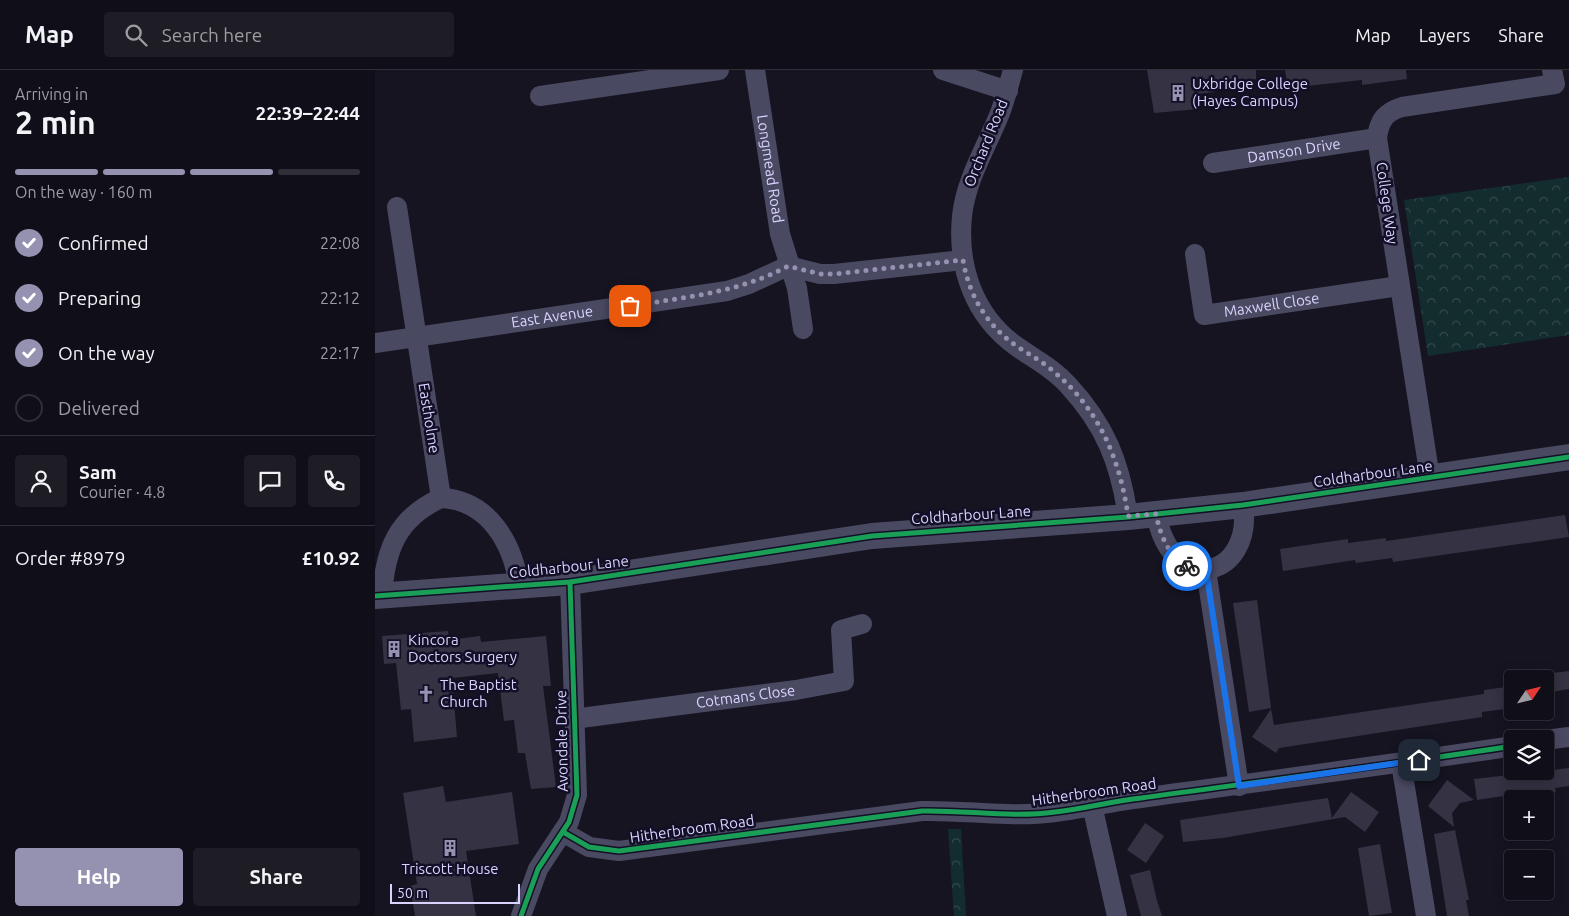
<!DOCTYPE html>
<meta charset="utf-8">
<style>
:root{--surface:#100f19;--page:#1e1d26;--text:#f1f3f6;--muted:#9c9ca2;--line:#302f38;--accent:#9591b1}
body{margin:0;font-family:Ubuntu,sans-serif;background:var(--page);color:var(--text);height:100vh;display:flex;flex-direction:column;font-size:19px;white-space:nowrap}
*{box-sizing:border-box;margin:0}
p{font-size:16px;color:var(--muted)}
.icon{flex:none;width:28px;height:28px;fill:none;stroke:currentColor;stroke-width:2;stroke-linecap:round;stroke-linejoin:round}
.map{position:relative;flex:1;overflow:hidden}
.drawer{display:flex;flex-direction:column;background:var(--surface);width:375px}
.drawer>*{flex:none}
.needle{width:32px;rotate:55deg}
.controls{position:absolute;left:1129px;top:600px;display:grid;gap:10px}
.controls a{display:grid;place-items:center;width:50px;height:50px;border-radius:5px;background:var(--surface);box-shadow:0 2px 12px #0003,0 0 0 1px var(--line);font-size:25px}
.scale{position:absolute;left:15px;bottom:12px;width:130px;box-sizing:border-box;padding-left:5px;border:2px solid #d9d4ff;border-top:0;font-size:14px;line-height:18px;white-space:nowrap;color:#d9d4ff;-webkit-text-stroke:4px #130f26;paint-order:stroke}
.pin{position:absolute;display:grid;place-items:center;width:42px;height:42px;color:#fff;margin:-21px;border-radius:10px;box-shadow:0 2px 8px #0006}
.courier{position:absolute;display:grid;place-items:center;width:50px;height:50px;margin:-25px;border:4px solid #1a73e8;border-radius:50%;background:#fff;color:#222;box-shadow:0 1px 6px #0007}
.headline em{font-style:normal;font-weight:600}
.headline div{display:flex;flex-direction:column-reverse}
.headline{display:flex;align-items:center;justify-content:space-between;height:85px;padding:0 15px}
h1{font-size:32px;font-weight:600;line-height:38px}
.bar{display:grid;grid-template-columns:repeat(4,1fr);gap:8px 5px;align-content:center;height:60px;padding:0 15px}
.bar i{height:6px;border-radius:4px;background:var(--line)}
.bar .current{background:var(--accent)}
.bar p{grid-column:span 4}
.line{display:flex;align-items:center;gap:12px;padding:0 15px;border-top:1px solid var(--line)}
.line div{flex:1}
.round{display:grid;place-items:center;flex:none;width:52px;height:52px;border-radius:5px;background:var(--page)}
ol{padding:0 15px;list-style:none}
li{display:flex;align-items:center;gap:15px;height:55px}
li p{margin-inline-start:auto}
li .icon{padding:5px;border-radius:50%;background:var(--accent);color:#fff;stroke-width:4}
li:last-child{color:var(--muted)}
li i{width:28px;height:28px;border:2px solid var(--line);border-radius:50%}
.cta{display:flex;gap:10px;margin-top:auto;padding:10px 15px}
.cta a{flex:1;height:58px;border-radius:5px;background:var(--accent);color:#fff;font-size:20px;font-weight:600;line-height:58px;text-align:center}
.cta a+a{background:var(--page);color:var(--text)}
header{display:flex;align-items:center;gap:30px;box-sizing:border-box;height:70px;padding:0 25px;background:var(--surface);border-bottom:1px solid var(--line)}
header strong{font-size:24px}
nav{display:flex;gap:28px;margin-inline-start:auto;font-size:18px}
.search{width:350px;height:45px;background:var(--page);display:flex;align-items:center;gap:12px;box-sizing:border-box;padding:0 18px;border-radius:5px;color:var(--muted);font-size:19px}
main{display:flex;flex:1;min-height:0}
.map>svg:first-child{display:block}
</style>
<header>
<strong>Map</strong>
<div class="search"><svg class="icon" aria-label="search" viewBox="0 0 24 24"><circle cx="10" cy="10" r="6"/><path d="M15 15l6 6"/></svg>Search here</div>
<nav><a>Map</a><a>Layers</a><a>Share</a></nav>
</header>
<main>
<section class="drawer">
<div class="headline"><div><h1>2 min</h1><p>Arriving in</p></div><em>22:39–22:44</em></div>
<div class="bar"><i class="current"></i><i class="current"></i><i class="current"></i><i></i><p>On the way · 160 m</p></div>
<ol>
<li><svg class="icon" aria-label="check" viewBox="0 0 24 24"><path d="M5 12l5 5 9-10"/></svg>Confirmed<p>22:08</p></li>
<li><svg class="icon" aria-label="check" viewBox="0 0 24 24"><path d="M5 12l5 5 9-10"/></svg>Preparing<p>22:12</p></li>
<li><svg class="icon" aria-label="check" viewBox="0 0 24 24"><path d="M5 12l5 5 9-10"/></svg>On the way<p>22:17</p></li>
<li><i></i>Delivered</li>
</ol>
<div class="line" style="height:90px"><a class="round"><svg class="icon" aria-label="person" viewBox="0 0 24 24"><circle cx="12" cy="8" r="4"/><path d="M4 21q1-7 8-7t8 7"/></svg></a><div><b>Sam</b><p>Courier · 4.8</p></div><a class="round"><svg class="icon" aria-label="chat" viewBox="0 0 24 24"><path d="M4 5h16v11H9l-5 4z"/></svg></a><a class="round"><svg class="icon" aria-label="phone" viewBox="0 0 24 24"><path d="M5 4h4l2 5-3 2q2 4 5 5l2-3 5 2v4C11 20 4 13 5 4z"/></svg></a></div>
<div class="line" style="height:65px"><div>Order #8979</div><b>£10.92</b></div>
<div class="cta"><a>Help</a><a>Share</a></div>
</section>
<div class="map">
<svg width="1194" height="846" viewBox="0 0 1194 846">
<defs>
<pattern id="forest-crowns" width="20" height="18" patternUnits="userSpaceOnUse" patternTransform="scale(1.25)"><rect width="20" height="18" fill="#132c2d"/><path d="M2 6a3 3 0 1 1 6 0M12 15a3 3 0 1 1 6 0" fill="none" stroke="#354a4c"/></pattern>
</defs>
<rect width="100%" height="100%" fill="#161421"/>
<!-- forest -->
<g fill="url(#forest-crowns)">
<polygon points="1194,107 1194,265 1053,286 1029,130"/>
<polygon points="573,759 586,759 591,846 579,846"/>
</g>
<!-- building -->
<g fill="#343243">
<polygon points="772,0 881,0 881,9 840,14 839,22 823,24 823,39 779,43"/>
<polygon points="910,0 1031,0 1032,9 987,15 987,10 913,18"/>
<polygon points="1190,445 1194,467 1018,492 1017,488 981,493 980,490 908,501 905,479 973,469 973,473 1011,468 1011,471"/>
<polygon points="882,530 896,638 874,642 858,533"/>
<polygon points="73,561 74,570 105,566 106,572 171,566 176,616 168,616 181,717 156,719 150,683 143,683 139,650 129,651 123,603 77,608 82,667 39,672 36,639 26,640 21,593 9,594 7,566"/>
<polygon points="1194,601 1194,619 1170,623 1170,604"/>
<polygon points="1138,616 1138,638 1107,642 1107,647 904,678 901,683 877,667 896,639 899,655 1109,624 1109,620"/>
<polygon points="1194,698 1194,716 1180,718 1181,722 1149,726 1148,723 1102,730 1099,709"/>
<polygon points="1072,710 1099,730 1085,733 1077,743 1079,757 1053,736"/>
<polygon points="68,716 71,732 137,722 144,774 91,781 101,846 40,846 35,816 42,814 28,723"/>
<polygon points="976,722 1004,742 990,762 970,747 848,768 808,772 805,750 953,728 957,748"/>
<polygon points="770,753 789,766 771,793 752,780"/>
<polygon points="1080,760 1094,830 1091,830 1094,846 1072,846 1065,801 1059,764"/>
<polygon points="1005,774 1017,843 994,846 983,778"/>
<polygon points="775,800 782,831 787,846 766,846 755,805"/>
</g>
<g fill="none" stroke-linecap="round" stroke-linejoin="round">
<!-- minor -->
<g stroke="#4a4962" stroke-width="20">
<path id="s1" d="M 380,0 L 405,164 L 422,218 L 428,259"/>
<polyline points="568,0 633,21"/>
<path d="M 638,0 C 634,15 630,29 625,43 C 611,78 591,109 587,146 C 582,197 599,246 641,276 C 659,289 678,298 693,315 C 730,355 745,392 753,447"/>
<polyline points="165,26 344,0"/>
<path id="s2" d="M 838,93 L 1002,68"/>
<path id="s3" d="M 820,184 L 829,245 L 1024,216"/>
<path id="s4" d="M 0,273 L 352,221 L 374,214 L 413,196 L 445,204 L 459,204 L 588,190"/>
<path d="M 1055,408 L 1002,68 C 1004,51 1010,42 1027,37 L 1180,14 L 1177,0"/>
<path d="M 66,428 C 114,430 138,474 144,516"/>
<path d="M 781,444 C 798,530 879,507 868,435"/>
<polyline points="831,500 864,716"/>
<path d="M 7,526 C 10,480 22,448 66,428 L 22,137"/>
<path id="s5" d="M 198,649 L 421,620 L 469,611 L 466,560 L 487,554"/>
<polyline points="1170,670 1194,667"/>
<polyline points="1026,693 1051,846"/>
<polyline points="717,735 742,846"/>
<path d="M 188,762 L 214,777 L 244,781 L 547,741 C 592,740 636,748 680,742 C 709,739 737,731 766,728 C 890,711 1014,695 1138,676"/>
<polyline points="146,846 163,799 194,752 202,725 195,512"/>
</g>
<!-- tertiary -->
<polyline stroke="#4a4962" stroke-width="26" points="0,526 195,512 497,466 753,447 868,435 1194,387"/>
<!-- cycleway casing -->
<g stroke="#130f26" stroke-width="8">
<g id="cycleway">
<polyline points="0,526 195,512 497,466 753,447 868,435 1194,387"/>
<path d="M 188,762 L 214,777 L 244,781 L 547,741 C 592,740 636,748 680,742 C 709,739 737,731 766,728 C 890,711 1014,695 1138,676"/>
<polyline points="146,846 163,799 194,752 202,725 195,512"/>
</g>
</g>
<!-- cycleway -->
<use href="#cycleway" stroke="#1a9f57" stroke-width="5"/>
</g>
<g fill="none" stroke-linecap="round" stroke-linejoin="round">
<!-- done -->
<path stroke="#9591b1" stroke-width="5" stroke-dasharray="0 9" d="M 255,236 C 311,227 363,223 413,196 L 445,204 L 459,204 L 588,190 C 594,225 611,254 640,275 C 653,284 667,291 678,301 C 724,339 745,389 753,446 L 781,444 C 785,464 793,486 812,496"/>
<!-- route -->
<polyline stroke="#1a73e8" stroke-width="6" points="812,496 831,500 864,716 1044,690"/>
</g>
<!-- icons -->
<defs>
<g id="building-bare" transform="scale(1.35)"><path d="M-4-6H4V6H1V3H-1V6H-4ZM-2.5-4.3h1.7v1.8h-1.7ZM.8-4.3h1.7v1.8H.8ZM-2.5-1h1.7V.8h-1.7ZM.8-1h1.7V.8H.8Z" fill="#9591b1" stroke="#130f26" stroke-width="2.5" paint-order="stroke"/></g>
<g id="church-bare" transform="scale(1.35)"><path d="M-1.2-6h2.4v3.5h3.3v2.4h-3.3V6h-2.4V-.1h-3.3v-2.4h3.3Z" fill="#9591b1" stroke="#130f26" stroke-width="2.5" paint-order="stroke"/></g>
</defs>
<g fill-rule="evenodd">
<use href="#building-bare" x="803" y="23"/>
<use href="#building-bare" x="19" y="579"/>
<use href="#church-bare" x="51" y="624"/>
<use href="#building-bare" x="75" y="778"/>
</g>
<g text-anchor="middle" stroke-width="5" stroke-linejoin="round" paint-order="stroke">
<!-- poi labels -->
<g font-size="15" fill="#d9d4ff" stroke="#130f26" text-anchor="start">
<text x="817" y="19">Uxbridge College<tspan x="817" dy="17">(Hayes Campus)</tspan></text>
<text x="33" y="575">Kincora<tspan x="33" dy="17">Doctors Surgery</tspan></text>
<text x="65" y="620">The Baptist<tspan x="65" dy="17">Church</tspan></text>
<text x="75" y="804" text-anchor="middle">Triscott House</text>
</g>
<!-- street labels -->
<g font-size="15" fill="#d9d4ff" stroke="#130f26">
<text transform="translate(611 73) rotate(-68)" y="5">Orchard Road</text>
<text dy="5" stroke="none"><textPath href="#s2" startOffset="82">Damson Drive</textPath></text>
<text dy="5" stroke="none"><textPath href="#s1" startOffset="100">Longmead Road</textPath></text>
<text transform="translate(1012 133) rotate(82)" y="5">College Way</text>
<text dy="5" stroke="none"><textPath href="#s3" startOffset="130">Maxwell Close</textPath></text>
<text dy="5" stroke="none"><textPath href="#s4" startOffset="179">East Avenue</textPath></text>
<text transform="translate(54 348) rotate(81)" y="5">Eastholme</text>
<text transform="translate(998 404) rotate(-8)" y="5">Coldharbour Lane</text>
<text transform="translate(596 445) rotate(-4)" y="5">Coldharbour Lane</text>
<text transform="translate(194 497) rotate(-6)" y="5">Coldharbour Lane</text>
<text dy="5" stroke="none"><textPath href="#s5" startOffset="174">Cotmans Close</textPath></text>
<text transform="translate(187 671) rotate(-91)" y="5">Avondale Drive</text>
<text transform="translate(719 722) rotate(-8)" y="5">Hitherbroom Road</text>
<text transform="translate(317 759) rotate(-8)" y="5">Hitherbroom Road</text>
</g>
</g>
</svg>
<div class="controls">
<a><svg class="needle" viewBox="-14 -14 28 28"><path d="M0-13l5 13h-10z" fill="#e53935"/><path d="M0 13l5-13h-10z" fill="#9c9ca2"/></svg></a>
<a><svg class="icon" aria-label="layers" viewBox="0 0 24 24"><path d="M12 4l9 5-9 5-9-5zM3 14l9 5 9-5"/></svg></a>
<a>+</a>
<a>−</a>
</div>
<div class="scale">50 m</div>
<div class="pin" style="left:255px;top:236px;background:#ea580c"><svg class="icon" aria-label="bag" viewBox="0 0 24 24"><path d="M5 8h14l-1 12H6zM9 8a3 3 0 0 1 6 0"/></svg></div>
<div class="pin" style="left:1044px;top:690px;background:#1f2937"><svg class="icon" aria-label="home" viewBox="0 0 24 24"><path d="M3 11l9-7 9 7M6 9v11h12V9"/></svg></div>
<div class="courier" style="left:812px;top:496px"><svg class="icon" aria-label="bike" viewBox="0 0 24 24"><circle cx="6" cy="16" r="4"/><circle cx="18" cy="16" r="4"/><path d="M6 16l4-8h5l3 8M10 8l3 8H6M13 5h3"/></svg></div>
</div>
</main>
